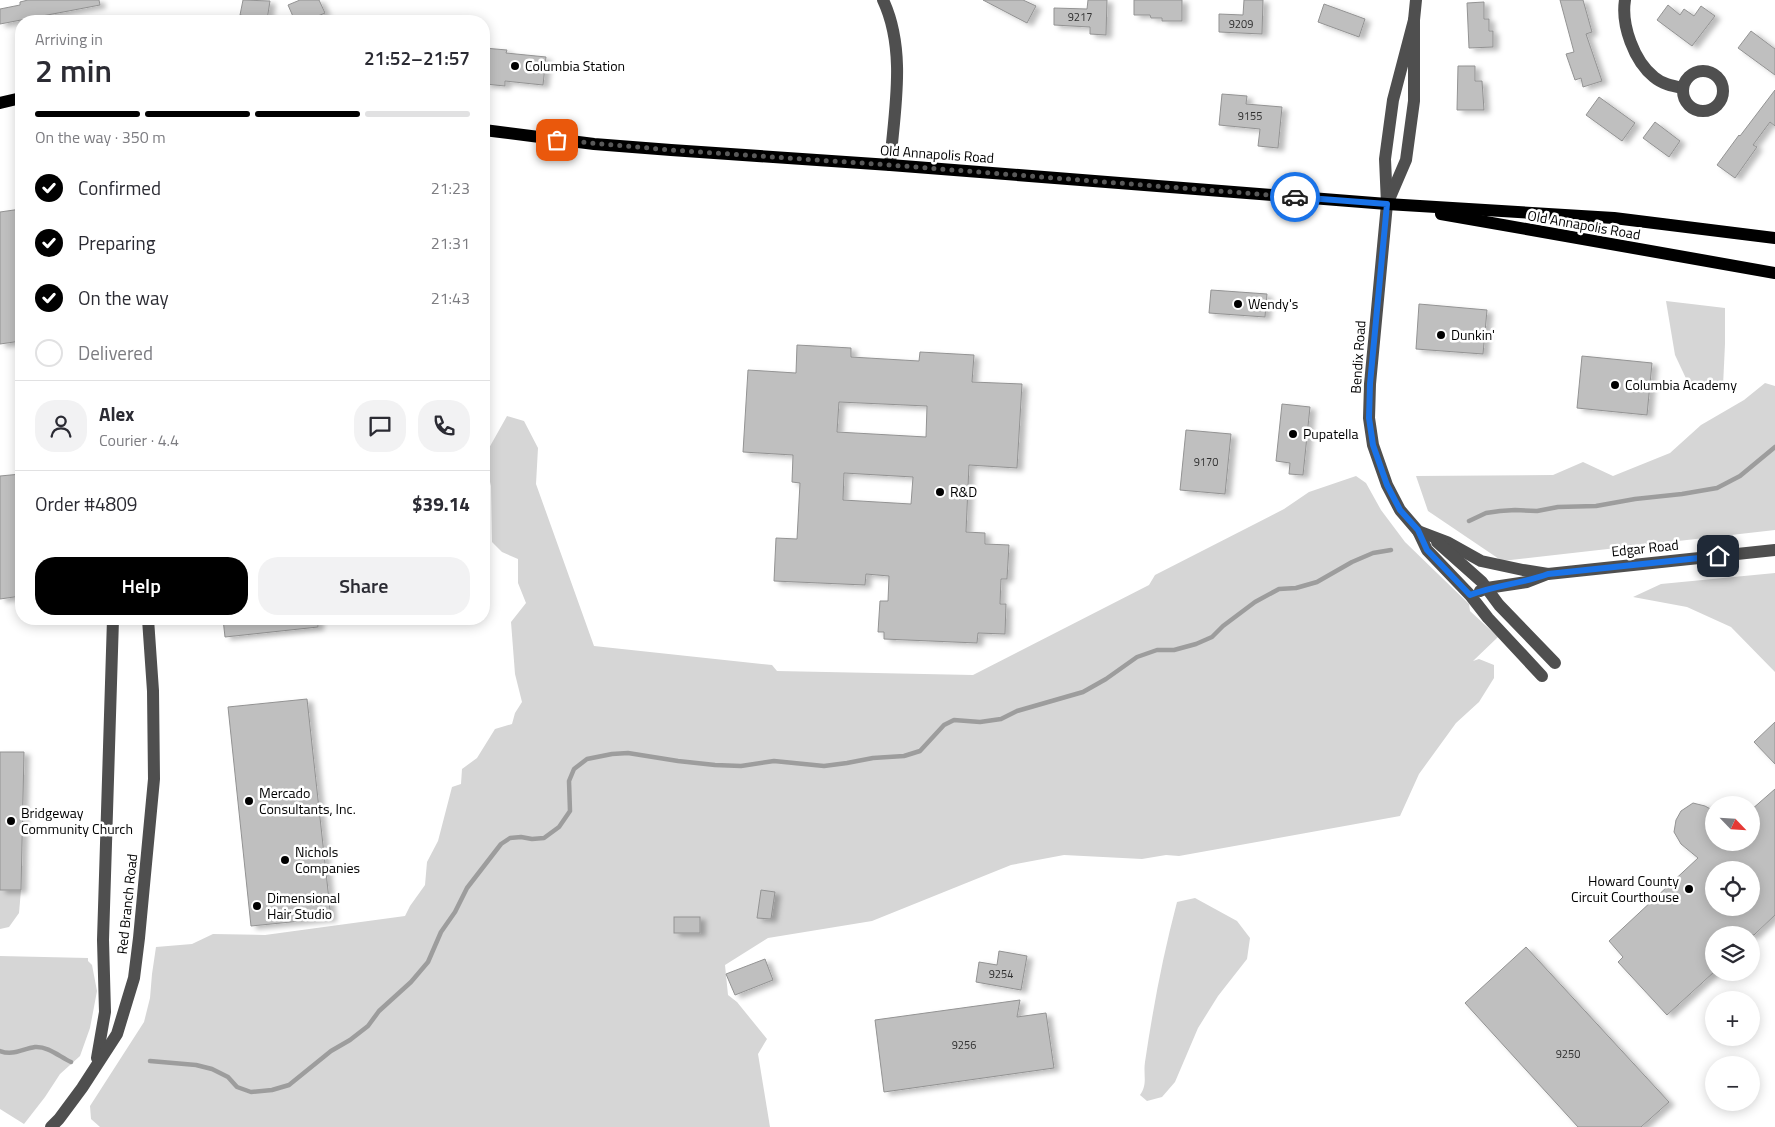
<!DOCTYPE html>
<meta charset="utf-8">
<style>
:root{--surface:#fff;--page:#f2f2f3;--text:#2b2b33;--muted:#7c7c81;--line:#e1e1e2;--accent:#000}
body{margin:0;font-family:"Titillium Web",sans-serif;background:var(--page);color:var(--text);height:100vh;display:flex;flex-direction:column;font-size:19px;white-space:nowrap}
*{box-sizing:border-box;margin:0}
p{font-size:16px;color:var(--muted)}
.icon{flex:none;width:28px;height:28px;fill:none;stroke:currentColor;stroke-width:2;stroke-linecap:round;stroke-linejoin:round}
.map{position:relative;flex:1;overflow:hidden}
.side{position:absolute;left:15px;top:15px;width:475px;height:610px;display:flex;flex-direction:column;background:var(--surface);border-radius:20px;box-shadow:0 2px 12px #0003}
.side>*{flex:none}
.needle{width:32px;rotate:115deg}
.controls{position:absolute;left:1705px;top:796px;display:grid;gap:10px}
.controls a{display:grid;place-items:center;width:55px;height:55px;border-radius:50%;background:var(--surface);box-shadow:0 2px 12px #0003;font-size:25px}
.pin{position:absolute;display:grid;place-items:center;width:42px;height:42px;color:#fff;margin:-21px;border-radius:10px;box-shadow:0 2px 8px #0006}
.courier{position:absolute;display:grid;place-items:center;width:50px;height:50px;margin:-25px;border:4px solid #1a73e8;border-radius:50%;background:#fff;color:#222;box-shadow:0 1px 6px #0007}
.summary em{font-style:normal;font-weight:600}
.summary div{display:flex;flex-direction:column-reverse}
.summary{display:flex;align-items:center;justify-content:space-between;height:85px;padding:0 20px}
h1{font-size:32px;font-weight:600;line-height:38px}
.bar{display:grid;grid-template-columns:repeat(4,1fr);gap:8px 5px;align-content:center;height:60px;padding:0 20px}
.bar i{height:6px;border-radius:4px;background:var(--line)}
.bar .current{background:var(--accent)}
.bar p{grid-column:span 4}
.line{display:flex;align-items:center;gap:12px;padding:0 20px;border-top:1px solid var(--line)}
.line div{flex:1}
.round{display:grid;place-items:center;flex:none;width:52px;height:52px;border-radius:20px;background:var(--page)}
ol{padding:0 20px;list-style:none}
li{display:flex;align-items:center;gap:15px;height:55px}
li p{margin-inline-start:auto}
li .icon{padding:5px;border-radius:50%;background:var(--accent);color:#fff;stroke-width:4}
li:last-child{color:var(--muted)}
li i{width:28px;height:28px;border:2px solid var(--line);border-radius:50%}
.button{display:flex;gap:10px;margin-top:auto;padding:10px 20px}
.button a{flex:1;height:58px;border-radius:20px;background:var(--accent);color:#fff;font-size:20px;font-weight:600;line-height:58px;text-align:center}
.button a+a{background:var(--page);color:var(--text)}
.map>svg:first-child{display:block}
</style>
<div class="map">
<svg width="1775" height="1127" viewBox="0 0 1775 1127">
<defs>
<filter id="shadow"><feDropShadow dx="5.5" dy="3" stdDeviation="2.5" flood-color="#0004"/></filter>
</defs>
<rect width="100%" height="100%" fill="#fff"/>
<!-- green -->
<g fill="#d6d6d6">
<polygon points="1666,301 1725,308 1725,344 1723,386 1690,387 1675,355"/>
<polygon points="1765,383 1775,386 1775,530 1502,561 1428,511 1416,476 1553,475 1583,462 1613,476 1670,453 1701,425 1744,400"/>
<polygon points="507,416 524,421 538,448 536,484 594,646 772,665 777,671 973,675 1149,585 1155,575 1284,509 1309,492 1356,476 1366,483 1381,510 1405,542 1469,604 1470,611 1498,637 1473,661 1479,659 1494,665 1494,678 1479,702 1456,723 1419,774 1400,816 1179,856 1166,855 1142,859 1064,855 1011,865 872,921 768,938 725,965 728,995 737,1002 767,1039 758,1054 770,1127 100,1127 91,1119 90,1106 144,1022 150,998 152,974 156,947 192,944 213,934 265,935 405,916 410,906 425,885 427,862 438,841 452,787 461,784 462,769 477,758 495,729 512,724 515,713 522,702 515,674 511,622 526,603 518,583 518,559 502,552 492,542 491,486 484,457"/>
<polygon points="1775,573 1775,672 1731,627 1687,607 1633,597 1661,584"/>
<polygon points="0,890 21,890 19,913 9,927 0,929"/>
<path d="M 1195,898 L 1237,921 L 1250,938 L 1247,959 L 1218,996 L 1198,1028 L 1175,1082 L 1162,1097 L 1147,1101 L 1140,1095 C 1148,1084 1143,1075 1145,1062 C 1153,1008 1163,955 1177,902 Z"/>
<polygon points="0,956 88,958 88,961 92,965 97,991 90,1028 80,1056 60,1074 45,1097 24,1124 0,1109"/>
</g>
<g fill="none" stroke-linecap="round" stroke-linejoin="round">
<!-- stream -->
<g stroke="#9d9d9d" stroke-width="4.5">
<polyline points="1469,521 1486,513 1500,511 1515,510 1537,511 1558,507 1596,506 1635,499 1682,494 1717,488 1740,476 1775,447"/>
<path d="M 0,1051 C 13,1056 22,1049 35,1047 C 48,1046 60,1057 71,1062"/>
<polyline points="150,1061 196,1065 212,1069 228,1077 237,1087 251,1092 272,1090 289,1085 331,1051 350,1040 368,1026 379,1011 411,982 428,962 441,932 455,912 467,888 501,844 510,838 521,837 532,839 544,838 559,827 570,811 569,781 574,769 587,759 612,754 628,753 678,761 715,765 741,766 774,761 824,766 847,763 873,758 904,756 920,751 944,725 954,720 980,722 1001,719 1017,711 1083,692 1106,679 1137,657 1157,650 1174,650 1196,644 1212,637 1223,626 1255,602 1279,589 1296,588 1317,582 1352,562 1373,553 1391,550"/>
</g>
</g>
<!-- building -->
<g fill="#bfbfbf" stroke="#939393" fill-rule="evenodd" filter="url(#shadow)">
<polygon points="28,0 99,0 100,5 0,24 0,9 20,5 20,2"/>
<polygon points="243,0 270,1 267,20 240,15"/>
<polygon points="300,0 319,0 325,13 306,21 295,21 288,5"/>
<polygon points="983,0 1023,0 1036,6 1027,23"/>
<polygon points="1088,0 1107,0 1106,35 1090,34 1090,27 1054,25 1054,8 1087,9"/>
<polygon points="1134,0 1182,0 1182,21 1162,21 1162,18 1151,18 1150,15 1134,15"/>
<polygon points="1244,0 1263,0 1262,34 1219,32 1219,14 1243,15"/>
<polygon points="1560,0 1583,0 1592,32 1586,34 1602,81 1583,87 1581,78 1575,80 1566,54 1574,52"/>
<polygon points="1484,2 1484,19 1489,19 1489,31 1493,31 1493,47 1469,48 1467,3"/>
<polygon points="1324,4 1365,19 1359,37 1318,22"/>
<polygon points="1668,5 1680,15 1684,9 1694,16 1701,6 1715,16 1692,46 1657,20"/>
<polygon points="1751,31 1775,49 1775,75 1738,48"/>
<polygon points="484,48 507,50 506,53 546,57 543,85 505,81 505,86 485,84 486,76 484,75"/>
<polygon points="1458,66 1475,66 1475,81 1482,81 1484,110 1457,110"/>
<polygon points="1775,90 1775,126 1770,122 1753,145 1757,147 1735,178 1717,165 1739,135 1740,136"/>
<polygon points="1222,94 1247,96 1246,104 1282,107 1278,148 1258,146 1260,129 1219,125"/>
<polygon points="1599,97 1635,123 1622,141 1586,115"/>
<polygon points="1655,122 1680,141 1669,157 1643,138"/>
<polygon points="21,209 21,341 0,344 0,212"/>
<polygon points="1211,290 1267,294 1265,317 1209,313"/>
<polygon points="1419,304 1487,310 1483,354 1416,349"/>
<path d="M 797,345 L 851,348 L 851,357 L 919,361 L 920,352 L 974,355 L 972,382 L 1022,384 L 1017,468 L 969,465 L 966,532 L 985,533 L 985,544 L 1009,545 L 1007,579 L 1001,579 L 1000,604 L 1006,604 L 1005,634 L 978,633 L 977,643 L 884,639 L 884,632 L 878,632 L 880,601 L 888,601 L 889,576 L 866,574 L 865,585 L 774,581 L 776,538 L 797,539 L 800,483 L 792,482 L 793,455 L 743,452 L 748,370 L 796,373 ZM 839,402 L 927,406 L 926,437 L 837,432 ZM 844,473 L 913,477 L 911,504 L 843,500 Z"/>
<polygon points="1582,356 1652,363 1647,415 1577,408"/>
<polygon points="1282,404 1310,407 1303,475 1289,474 1290,463 1276,461"/>
<polygon points="1186,430 1231,434 1225,494 1180,490"/>
<polygon points="21,474 21,596 0,599 0,476"/>
<polygon points="223,619 318,619 318,627 225,637"/>
<polygon points="307,699 331,918 251,926 228,707"/>
<polygon points="1775,722 1775,764 1754,742"/>
<polygon points="0,752 24,752 21,890 0,890"/>
<path d="M 1775,789 L 1775,915 L 1754,935 L 1714,935 L 1714,972 L 1667,1015 L 1618,962 L 1623,957 L 1609,941 L 1698,858 L 1681,844 L 1674,832 L 1676,820 L 1681,811 L 1693,803 L 1705,806 L 1714,811 L 1714,842 L 1751,842 L 1751,810 ZM 1714,870 L 1751,870 L 1751,908 L 1714,908 Z"/>
<polygon points="761,890 775,892 771,919 757,918"/>
<rect x="674" y="917" width="26" height="16"/>
<polygon points="1526,947 1669,1102 1641,1127 1578,1127 1465,1003"/>
<polygon points="999,951 1027,956 1021,990 976,982 979,962 997,965"/>
<polygon points="765,959 773,980 735,995 726,974"/>
<polygon points="1020,1000 1017,1017 1046,1013 1054,1068 884,1092 875,1020"/>
</g>
<g fill="none" stroke-linecap="round" stroke-linejoin="round">
<!-- minor -->
<g stroke="#4f4f4f" stroke-width="12">
<path d="M 883,0 C 907,51 894,112 890,165"/>
<path d="M 1625,0 C 1621,25 1634,61 1654,77 C 1662,84 1673,86 1683,88"/>
<polyline points="1414,20 1393,100 1385,159 1387,204 1370,384 1369,418 1373,445 1387,485 1400,510 1418,531 1427,550 1470,595 1488,618 1542,676"/>
<circle cx="1703" cy="91" r="20"/>
<polyline points="1388,202 1406,160 1414,101 1414,20 1416,0"/>
<polyline points="1418,531 1447,542 1481,561 1523,570 1548,574 1775,550"/>
<polyline points="1437,542 1482,582 1499,605 1555,663"/>
<polyline points="1480,591 1487,588 1527,582 1545,575"/>
<polyline points="97,1058 105,1012 103,940 113,619"/>
<polyline points="51,1127 59,1119 82,1088 117,1034 134,978 139,938 154,779 153,691 148,619"/>
</g>
<!-- major -->
<g stroke="#000" stroke-width="12">
<polyline points="0,103 21,98"/>
<polyline points="484,130 594,144 671,150 890,165 1387,204 1614,218 1775,238"/>
<polyline points="1441,214 1775,273"/>
</g>
</g>
<g fill="none" stroke-linecap="round" stroke-linejoin="round">
<!-- done -->
<polyline stroke="#595959" stroke-width="5" stroke-dasharray="0 9" points="557,140 671,150 890,165 1295,197"/>
<!-- route -->
<path stroke="#1a73e8" stroke-width="6" d="M 1295,197 L 1387,204 L 1370,384 L 1369,418 L 1373,445 L 1387,485 L 1400,510 L 1418,530 L 1427,550 L 1470,595 C 1496,585 1521,584 1548,574 L 1718,556"/>
</g>
<!-- markers -->
<g fill="#000" stroke="#fff" stroke-width="2">
<circle cx="515" cy="66" r="5"/>
<circle cx="1238" cy="304" r="5"/>
<circle cx="1441" cy="335" r="5"/>
<circle cx="1615" cy="385" r="5"/>
<circle cx="1293" cy="434" r="5"/>
<circle cx="940" cy="492" r="5"/>
<circle cx="249" cy="801" r="5"/>
<circle cx="11" cy="821" r="5"/>
<circle cx="285" cy="860" r="5"/>
<circle cx="1689" cy="889" r="5"/>
<circle cx="257" cy="906" r="5"/>
</g>
<g text-anchor="middle" stroke-width="5" stroke-linejoin="round" paint-order="stroke">
<!-- number labels -->
<g font-size="11" fill="#303030">
<text x="1080" y="21">9217</text>
<text x="1241" y="28">9209</text>
<text x="1250" y="120">9155</text>
<text x="1206" y="466">9170</text>
<text x="1001" y="978">9254</text>
<text x="964" y="1049">9256</text>
<text x="1568" y="1058">9250</text>
</g>
<!-- poi labels -->
<g font-size="14" fill="#000" stroke="#fff" text-anchor="start">
<text x="525" y="71">Columbia Station</text>
<text x="1248" y="309">Wendy's</text>
<text x="1451" y="340">Dunkin'</text>
<text x="1625" y="390">Columbia Academy</text>
<text x="1303" y="439">Pupatella</text>
<text x="950" y="497">R&amp;D</text>
<text x="259" y="798">Mercado<tspan x="259" dy="16">Consultants, Inc.</tspan></text>
<text x="21" y="818">Bridgeway<tspan x="21" dy="16">Community Church</tspan></text>
<text x="295" y="857">Nichols<tspan x="295" dy="16">Companies</tspan></text>
<text x="1679" y="886" text-anchor="end">Howard County<tspan x="1679" dy="16">Circuit Courthouse</tspan></text>
<text x="267" y="903">Dimensional<tspan x="267" dy="16">Hair Studio</tspan></text>
</g>
<!-- street labels -->
<g font-size="14" fill="#000" stroke="#fff">
<text transform="translate(937 154) rotate(4)" y="5">Old Annapolis Road</text>
<text transform="translate(1584 225) rotate(10)" y="5">Old Annapolis Road</text>
<text transform="translate(1358 357) rotate(-86)" y="5">Bendix Road</text>
<text transform="translate(1645 548) rotate(-6)" y="5">Edgar Road</text>
<text transform="translate(127 904) rotate(-84)" y="5">Red Branch Road</text>
</g>
</g>
</svg>
<div class="controls">
<a><svg class="needle" viewBox="-14 -14 28 28"><path d="M0-13l5 13h-10z" fill="#e53935"/><path d="M0 13l5-13h-10z" fill="#7c7c81"/></svg></a>
<a><svg class="icon" aria-label="locate" viewBox="0 0 24 24"><circle cx="12" cy="12" r="6"/><path d="M12 2v4M12 18v4M2 12h4M18 12h4"/></svg></a>
<a><svg class="icon" aria-label="layers" viewBox="0 0 24 24"><path d="M12 4l9 5-9 5-9-5zM3 14l9 5 9-5"/></svg></a>
<a>+</a>
<a>−</a>
</div>
<div class="pin" style="left:557px;top:140px;background:#ea580c"><svg class="icon" aria-label="bag" viewBox="0 0 24 24"><path d="M5 8h14l-1 12H6zM9 8a3 3 0 0 1 6 0"/></svg></div>
<div class="pin" style="left:1718px;top:556px;background:#1f2937"><svg class="icon" aria-label="home" viewBox="0 0 24 24"><path d="M3 11l9-7 9 7M6 9v11h12V9"/></svg></div>
<div class="courier" style="left:1295px;top:197px"><svg class="icon" aria-label="car" viewBox="0 0 24 24"><path d="M5 17H2v-5l4-1 3-4h7l3 4 3 1v5h-3M9 17h6M6 11h13"/><circle cx="7" cy="17" r="2"/><circle cx="17" cy="17" r="2"/></svg></div>
<section class="side">
<div class="summary"><div><h1>2 min</h1><p>Arriving in</p></div><em>21:52–21:57</em></div>
<div class="bar"><i class="current"></i><i class="current"></i><i class="current"></i><i></i><p>On the way · 350 m</p></div>
<ol>
<li><svg class="icon" aria-label="check" viewBox="0 0 24 24"><path d="M5 12l5 5 9-10"/></svg>Confirmed<p>21:23</p></li>
<li><svg class="icon" aria-label="check" viewBox="0 0 24 24"><path d="M5 12l5 5 9-10"/></svg>Preparing<p>21:31</p></li>
<li><svg class="icon" aria-label="check" viewBox="0 0 24 24"><path d="M5 12l5 5 9-10"/></svg>On the way<p>21:43</p></li>
<li><i></i>Delivered</li>
</ol>
<div class="line" style="height:90px"><a class="round"><svg class="icon" aria-label="person" viewBox="0 0 24 24"><circle cx="12" cy="8" r="4"/><path d="M4 21q1-7 8-7t8 7"/></svg></a><div><b>Alex</b><p>Courier · 4.4</p></div><a class="round"><svg class="icon" aria-label="chat" viewBox="0 0 24 24"><path d="M4 5h16v11H9l-5 4z"/></svg></a><a class="round"><svg class="icon" aria-label="phone" viewBox="0 0 24 24"><path d="M5 4h4l2 5-3 2q2 4 5 5l2-3 5 2v4C11 20 4 13 5 4z"/></svg></a></div>
<div class="line" style="height:65px"><div>Order #4809</div><b>$39.14</b></div>
<div class="button"><a>Help</a><a>Share</a></div>
</section>
</div>
